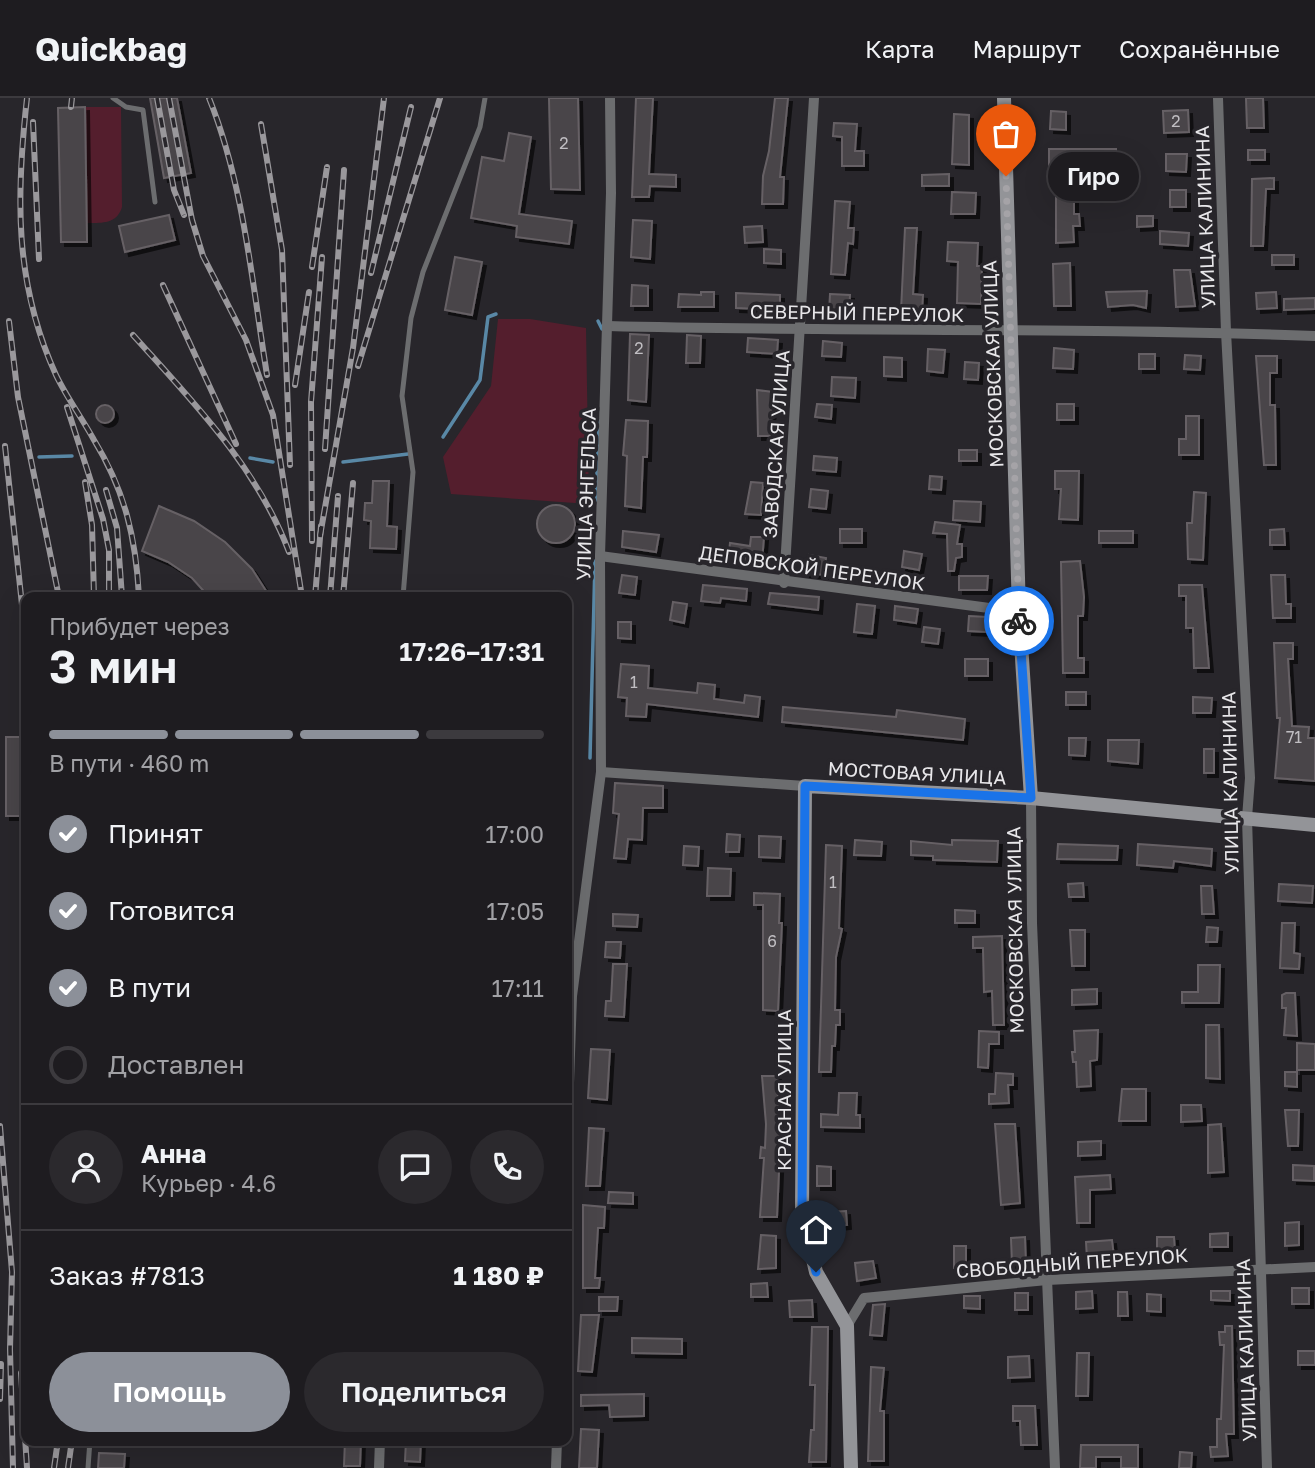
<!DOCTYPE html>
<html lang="ru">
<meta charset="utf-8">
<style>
:root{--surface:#1e1c20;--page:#2b292d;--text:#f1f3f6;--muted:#a1a1a5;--line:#3c3a3e;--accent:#8c9099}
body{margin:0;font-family:"Golos Text",sans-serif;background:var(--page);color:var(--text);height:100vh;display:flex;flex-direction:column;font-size:26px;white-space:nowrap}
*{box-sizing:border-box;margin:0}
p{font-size:23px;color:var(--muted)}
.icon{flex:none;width:38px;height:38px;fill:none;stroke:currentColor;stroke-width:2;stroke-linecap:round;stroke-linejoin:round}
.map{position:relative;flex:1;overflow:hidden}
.sheet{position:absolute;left:21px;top:494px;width:551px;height:854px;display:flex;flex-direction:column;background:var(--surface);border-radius:14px;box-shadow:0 7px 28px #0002,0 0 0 2px var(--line)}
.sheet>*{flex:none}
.pin{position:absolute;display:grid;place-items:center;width:60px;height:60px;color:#fff;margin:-72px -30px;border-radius:50% 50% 50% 0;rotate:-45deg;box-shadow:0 0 7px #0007}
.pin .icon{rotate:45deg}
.courier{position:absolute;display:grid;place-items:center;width:70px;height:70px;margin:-35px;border:5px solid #1a73e8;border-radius:50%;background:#fff;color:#222;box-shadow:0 2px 9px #0007}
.bubble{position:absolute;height:49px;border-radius:24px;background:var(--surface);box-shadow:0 7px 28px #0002,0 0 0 2px var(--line);font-size:23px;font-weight:600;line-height:49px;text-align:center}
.overview em{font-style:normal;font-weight:600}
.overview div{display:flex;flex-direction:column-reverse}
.overview{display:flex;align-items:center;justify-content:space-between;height:119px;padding:0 28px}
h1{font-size:46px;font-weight:600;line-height:52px}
.bar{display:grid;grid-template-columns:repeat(4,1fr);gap:10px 7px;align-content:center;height:84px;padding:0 28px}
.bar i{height:9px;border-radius:5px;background:var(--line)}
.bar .active{background:var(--accent)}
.bar p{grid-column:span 4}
.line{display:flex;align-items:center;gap:18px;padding:0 28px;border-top:2px solid var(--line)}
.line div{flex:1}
.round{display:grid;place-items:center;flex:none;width:74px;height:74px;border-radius:37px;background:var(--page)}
ol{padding:0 28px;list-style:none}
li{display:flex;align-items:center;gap:21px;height:77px}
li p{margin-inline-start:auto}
li .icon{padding:7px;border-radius:50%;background:var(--accent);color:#fff;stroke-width:4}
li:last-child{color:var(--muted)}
li i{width:38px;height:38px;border:4px solid var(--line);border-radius:50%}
.button{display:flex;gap:14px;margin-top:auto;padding:14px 28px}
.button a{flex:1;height:80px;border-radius:42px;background:var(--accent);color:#fff;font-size:28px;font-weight:600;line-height:80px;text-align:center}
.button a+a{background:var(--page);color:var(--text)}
header{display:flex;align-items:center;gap:42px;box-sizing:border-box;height:98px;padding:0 35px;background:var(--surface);border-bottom:2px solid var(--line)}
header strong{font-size:33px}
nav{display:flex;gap:38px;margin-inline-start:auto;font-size:24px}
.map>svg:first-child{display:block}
</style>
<header>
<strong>Quickbag</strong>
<nav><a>Карта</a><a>Маршрут</a><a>Сохранённые</a></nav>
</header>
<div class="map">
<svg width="1315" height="1370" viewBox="0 0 1315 1370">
<defs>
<filter id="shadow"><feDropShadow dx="4" dy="4" stdDeviation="0" flood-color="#0009"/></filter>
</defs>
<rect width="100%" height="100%" fill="#28262b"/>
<!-- green -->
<g fill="#541e2d">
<path d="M 85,9 L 121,9 L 122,109 C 117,126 102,125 87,125 Z"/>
<polygon points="498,221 530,221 586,230 589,406 451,396 443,359 491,288"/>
</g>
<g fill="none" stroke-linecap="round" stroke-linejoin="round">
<!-- stream -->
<g stroke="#5988a6" stroke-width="3.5">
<polyline points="598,223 602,231"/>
<polyline points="443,339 480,282 488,219 496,216"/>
<polyline points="39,359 72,358"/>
<polyline points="250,360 273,364"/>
<polyline points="343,364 408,356"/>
<polyline points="596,402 599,323"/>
<polyline points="590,660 595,463"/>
</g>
</g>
<!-- building -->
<g fill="#494448" stroke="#666165" stroke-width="2" filter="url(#shadow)">
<polygon points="150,0 177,0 191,75 164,80"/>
<polygon points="549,0 578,0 580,92 551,91"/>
<polygon points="636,0 653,0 649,76 676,77 676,89 650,88 649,99 632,99"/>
<polygon points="775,0 788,0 780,79 784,79 783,106 762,106 763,78 769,53"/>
<polygon points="1246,0 1263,0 1264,30 1247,30"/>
<polygon points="85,9 87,144 61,144 58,10"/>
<polygon points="1188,12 1189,34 1164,35 1163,13"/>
<polygon points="1051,13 1066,14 1066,32 1050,31"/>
<polygon points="954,16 969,17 969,67 952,66"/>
<polygon points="834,25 857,26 855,53 864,53 864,68 842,68 842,39 833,38"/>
<polygon points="509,35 531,39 519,116 572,123 569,146 516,139 517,128 471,120 482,59 504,63"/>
<polygon points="1049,51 1116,51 1116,81 1102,81 1102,68 1061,68 1061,73 1049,73"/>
<rect x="1248" y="52" width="17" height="10"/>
<polygon points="1166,56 1187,56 1186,74 1166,73"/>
<polygon points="949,76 949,88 922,88 922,77"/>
<polygon points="1274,80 1274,91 1266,91 1263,148 1251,148 1252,81"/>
<polygon points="1056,88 1074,88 1074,116 1079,116 1080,128 1073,128 1074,144 1056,145"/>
<rect x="1170" y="92" width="16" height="17"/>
<polygon points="952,94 976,95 975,116 951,116"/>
<polygon points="835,103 850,104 848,130 854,130 853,146 848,145 845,177 831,176"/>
<polygon points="169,117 175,142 125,154 119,128"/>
<polygon points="1137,118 1153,118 1153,128 1137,129"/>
<polygon points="633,122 652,123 650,161 631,159"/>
<polygon points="762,128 763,144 745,145 744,129"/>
<polygon points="905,130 917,130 913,196 923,197 922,214 901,213"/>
<polygon points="1160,133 1189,135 1188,148 1160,146"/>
<polygon points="948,144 978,145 977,168 982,168 981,206 957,205 958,164 947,163"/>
<polygon points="764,151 781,152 781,166 764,165"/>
<rect x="1272" y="157" width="22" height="10"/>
<polygon points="455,159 482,164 472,217 445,212"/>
<polygon points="1070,165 1071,208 1054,208 1053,166"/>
<polygon points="1174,172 1190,172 1195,208 1176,209"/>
<polygon points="632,187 648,188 648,208 631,208"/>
<polygon points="1147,193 1146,210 1133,207 1108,209 1106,194"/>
<polygon points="701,194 714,194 714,209 678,209 679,196 701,197"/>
<polygon points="1276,194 1277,210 1257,211 1256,195"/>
<polygon points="736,195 780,197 780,212 736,210"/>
<polygon points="830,196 850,197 849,215 829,214"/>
<polygon points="1315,200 1315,211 1284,212 1284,201"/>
<polygon points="630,236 649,237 646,304 628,302"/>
<polygon points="687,237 701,238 700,265 686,265"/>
<polygon points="748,240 778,242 777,256 747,254"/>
<polygon points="823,243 842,245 841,259 822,258"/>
<polygon points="1054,250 1074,252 1073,271 1053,270"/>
<polygon points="928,251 945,252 943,275 927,273"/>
<rect x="1139" y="256" width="16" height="15"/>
<polygon points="1185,257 1201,258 1200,272 1184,271"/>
<polygon points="1256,258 1277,258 1277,275 1270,275 1270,307 1275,307 1276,367 1264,367"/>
<polygon points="884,259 902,260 902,279 884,278"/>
<polygon points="965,264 979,265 978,282 964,281"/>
<polygon points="832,279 856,280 855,300 831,298"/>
<polygon points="757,292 773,294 770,338 758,338"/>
<polygon points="817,306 832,307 831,321 815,319"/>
<rect x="1057" y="306" width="17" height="16"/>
<circle cx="105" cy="316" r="9"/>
<polygon points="1186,318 1199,318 1199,357 1179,357 1179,341 1186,341"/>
<polygon points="626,322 648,323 647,359 643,359 641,410 625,408 627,358 623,357"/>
<rect x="959" y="352" width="18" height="11"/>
<polygon points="814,358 837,360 836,374 813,372"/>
<polygon points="1055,373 1079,373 1078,422 1059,421 1061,391 1055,391"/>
<polygon points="930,378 942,379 941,392 929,391"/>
<polygon points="373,383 389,383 387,428 397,429 396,451 370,450 371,423 364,422 365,405 372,405"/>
<polygon points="751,384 763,385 761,417 745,416"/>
<polygon points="811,391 828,393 826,411 809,409"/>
<polygon points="1194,394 1206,395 1203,462 1188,461 1187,425 1192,425"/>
<polygon points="954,403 981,404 980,424 953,422"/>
<circle cx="556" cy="426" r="19"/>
<polygon points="159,408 194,423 225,444 252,471 270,499 209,499 192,480 168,464 142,453"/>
<polygon points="935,424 960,427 957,446 962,446 962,459 956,460 954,473 948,473 947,436 933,435"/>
<rect x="840" y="431" width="22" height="14"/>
<polygon points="1284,431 1285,447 1270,447 1270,432"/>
<polygon points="623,433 659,437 656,454 622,449"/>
<rect x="1099" y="433" width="34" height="12"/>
<polygon points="751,439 764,439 762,464 728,463 730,445 750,448"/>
<polygon points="904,453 922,456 919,472 902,469"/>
<polygon points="809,457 826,460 824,477 806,475"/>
<polygon points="1080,463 1084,499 1083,518 1078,518 1078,560 1084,560 1084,575 1063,575 1061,464"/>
<polygon points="622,477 637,479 635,497 619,495"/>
<polygon points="1271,477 1285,477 1286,506 1291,506 1291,520 1273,520"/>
<polygon points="959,478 988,478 987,492 959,492"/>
<polygon points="703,487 747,491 746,503 721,500 720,505 701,503"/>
<polygon points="1179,487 1202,487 1209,570 1194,570 1193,530 1186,530 1186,498 1179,498"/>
<polygon points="770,495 819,499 818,512 768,506"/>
<polygon points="673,504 687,506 684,525 670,522"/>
<polygon points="857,506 875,508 872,536 854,534"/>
<polygon points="895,508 918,511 916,525 894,522"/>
<polygon points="969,518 987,519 986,534 968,533"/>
<polygon points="618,524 631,524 631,541 618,540"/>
<polygon points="924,529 940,531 938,546 922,544"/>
<polygon points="1274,545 1293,545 1293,561 1288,561 1292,628 1309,629 1308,640 1315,640 1315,683 1275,680 1280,620 1277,620"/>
<rect x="965" y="561" width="23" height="17"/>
<polygon points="621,566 649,568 648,590 697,595 698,585 715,587 714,601 744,605 745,597 760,599 758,619 647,606 646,619 626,618 627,600 618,599"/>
<rect x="1066" y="594" width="20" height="13"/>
<polygon points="1193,599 1212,600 1211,615 1193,615"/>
<polygon points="783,609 896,619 897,612 965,621 963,642 782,624"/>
<rect x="6" y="639" width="20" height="79"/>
<polygon points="1069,640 1086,640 1085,658 1069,657"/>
<polygon points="1108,642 1139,642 1138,666 1108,663"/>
<rect x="1204" y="651" width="10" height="24"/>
<polygon points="615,685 663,688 663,710 643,710 642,742 628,741 626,761 614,760 619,716 613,715"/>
<polygon points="727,736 740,737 739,754 726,754"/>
<polygon points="759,738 781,739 780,760 759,759"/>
<polygon points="855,742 882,744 881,758 854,757"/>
<polygon points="952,742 998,743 997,764 933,762 933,758 911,757 911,743 952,747"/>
<polygon points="1058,746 1118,748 1117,762 1057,761"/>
<polygon points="1138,746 1212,751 1211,768 1174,763 1173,770 1137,767"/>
<polygon points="826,747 842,748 839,830 842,831 836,859 835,912 840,912 840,927 836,927 835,948 832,948 831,974 819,974"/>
<polygon points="684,748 699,749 698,768 683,767"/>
<polygon points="708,770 731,771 730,798 707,798"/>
<polygon points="1083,785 1084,799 1069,799 1068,786"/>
<polygon points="1279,786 1313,788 1312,805 1278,803"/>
<polygon points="1201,788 1212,788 1214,816 1202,816"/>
<polygon points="754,795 780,796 779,825 782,825 778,913 763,912 763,807 754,807"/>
<polygon points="955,812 975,813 975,825 955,825"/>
<polygon points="613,816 638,817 637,829 613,828"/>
<polygon points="1282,825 1295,825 1294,855 1300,856 1299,871 1280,870"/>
<polygon points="1207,829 1218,830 1217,844 1206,844"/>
<polygon points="1070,832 1085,832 1085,868 1072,868"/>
<polygon points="1002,838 1004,927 993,927 992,893 984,894 983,850 973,850 973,839"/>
<polygon points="606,844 621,844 620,860 605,859"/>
<polygon points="613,866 627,866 624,919 605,918 606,903 611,903"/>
<polygon points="1198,867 1220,867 1219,905 1182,905 1182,894 1198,894"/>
<polygon points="1097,891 1097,906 1072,907 1072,892"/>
<polygon points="1286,895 1295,895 1297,938 1284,937 1286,910 1282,910 1282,897"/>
<polygon points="1206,927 1219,927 1220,981 1206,980"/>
<polygon points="1098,932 1097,962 1090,963 1091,988 1077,989 1076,964 1073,964 1072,954 1075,954 1074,933"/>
<polygon points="979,933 999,934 999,946 989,946 988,970 978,969"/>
<polygon points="1297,945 1315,946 1315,972 1297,972"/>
<polygon points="591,951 610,952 607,1002 588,1000"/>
<polygon points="1285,974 1297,974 1297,989 1285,988"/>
<polygon points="996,975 1013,976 1013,987 1008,987 1009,1005 989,1006 989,996 995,996"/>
<polygon points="762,978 777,978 780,1050 777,1119 760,1119 764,1060 760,1060 761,1049 765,1050 766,1026"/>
<polygon points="1122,991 1146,991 1146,1023 1119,1023"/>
<polygon points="839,995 857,995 856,1017 860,1017 860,1030 821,1029 821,1016 838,1017"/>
<polygon points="1181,1007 1201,1007 1202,1023 1181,1024"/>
<polygon points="1285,1012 1299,1012 1298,1048 1288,1048"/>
<polygon points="995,1026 1015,1026 1020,1105 1001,1107"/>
<polygon points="1221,1026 1224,1074 1208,1075 1208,1027"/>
<polygon points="589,1030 604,1031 600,1088 586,1088"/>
<polygon points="1101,1043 1101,1057 1078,1058 1078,1044"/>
<polygon points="1293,1067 1314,1068 1314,1083 1293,1082"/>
<polygon points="817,1068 831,1069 831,1088 817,1088"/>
<polygon points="1110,1077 1111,1091 1090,1092 1090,1125 1077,1125 1075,1079"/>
<polygon points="609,1094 633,1095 633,1106 608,1105"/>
<polygon points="583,1107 605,1109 604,1130 598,1130 595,1180 600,1180 599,1190 583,1190"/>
<polygon points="846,1113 847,1127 831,1129 830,1114"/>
<polygon points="1299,1124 1299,1147 1285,1148 1285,1125"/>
<polygon points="1228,1135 1228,1149 1210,1149 1210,1136"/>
<polygon points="761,1137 776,1138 776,1170 758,1171"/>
<polygon points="1025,1139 1026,1166 1012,1166 1011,1140"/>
<polygon points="1157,1139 1174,1139 1175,1153 1157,1154"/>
<polygon points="1112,1142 1114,1159 1087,1161 1086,1144"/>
<rect x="954" y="1148" width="12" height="22"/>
<polygon points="873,1163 876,1180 857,1183 855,1165"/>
<polygon points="767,1185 768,1199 751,1199 751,1186"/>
<rect x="1292" y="1190" width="17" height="16"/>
<polygon points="1092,1193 1093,1210 1076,1211 1076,1194"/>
<polygon points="1211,1193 1230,1193 1230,1203 1211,1202"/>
<polygon points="1118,1194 1127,1194 1128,1218 1118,1218"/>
<rect x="1015" y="1195" width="13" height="17"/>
<polygon points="1147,1196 1161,1197 1161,1214 1147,1213"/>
<polygon points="964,1198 980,1198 980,1211 964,1210"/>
<polygon points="599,1199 618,1199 617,1213 599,1213"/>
<polygon points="812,1202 813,1219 790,1219 789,1203"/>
<polygon points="885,1206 882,1238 870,1237 873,1207"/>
<polygon points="581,1217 599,1217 592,1274 578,1273"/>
<polygon points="1225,1228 1232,1228 1234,1336 1226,1336 1228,1358 1211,1359 1210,1349 1217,1349 1217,1321 1221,1321 1224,1247 1220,1247 1219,1234 1225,1234"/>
<polygon points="812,1229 828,1229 826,1364 809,1364 811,1332 814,1332 815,1287 810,1287"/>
<polygon points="632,1240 682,1241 682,1256 632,1255"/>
<rect x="1298" y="1253" width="17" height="14"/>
<polygon points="1077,1255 1089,1255 1088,1298 1076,1298"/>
<polygon points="1029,1258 1030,1279 1008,1280 1008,1259"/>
<polygon points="871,1269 884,1270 880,1313 884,1313 884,1363 868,1363"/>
<polygon points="644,1296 644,1318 610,1319 609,1307 581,1308 581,1297"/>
<polygon points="1013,1308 1035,1308 1037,1347 1021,1347 1020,1323 1013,1323"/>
<polygon points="581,1331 599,1332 597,1370 579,1370"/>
<polygon points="345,1342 361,1342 360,1368 344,1368"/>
<polygon points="406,1342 421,1342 420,1364 405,1363"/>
<polygon points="1081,1347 1138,1347 1138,1370 1121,1370 1121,1359 1096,1359 1096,1370 1080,1370"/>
<polygon points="1180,1354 1192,1355 1191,1370 1179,1370"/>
<polygon points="99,1355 125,1356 124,1370 98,1370"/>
</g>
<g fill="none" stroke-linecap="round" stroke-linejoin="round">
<!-- lane -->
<g stroke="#6c6d6f" stroke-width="5">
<polyline points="113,0 126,9 143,12 155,104"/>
<polyline points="403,499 413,374 402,298 411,220 423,174 480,29 485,0"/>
<polyline points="88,1370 90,1342"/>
</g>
<!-- street -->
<g stroke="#6c6d6f" stroke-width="10">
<polyline points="1218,0 1226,234 1250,680 1247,720 1267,1370"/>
<path d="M 608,228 C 844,234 1080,229 1315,238"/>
<polyline points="600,458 1019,514"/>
<polyline points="784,485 814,0"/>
<polyline points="601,674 805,688"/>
<polyline points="1031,700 1032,825 1055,1370"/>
<polyline points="567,1043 572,898 601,674 600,458 611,95 610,0"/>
<polyline points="847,1228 864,1200 1047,1182 1315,1169"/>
<polyline points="379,1370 380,1342"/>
<polyline points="556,1370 557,1342"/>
</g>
<!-- secondary -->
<g stroke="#939498" stroke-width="14">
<polyline points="1004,0 1019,514 1031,700"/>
<polyline points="851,1370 847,1228 816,1174 802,1114 805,688 1031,700 1315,727"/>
</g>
<!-- rail casing -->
<g stroke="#9a989c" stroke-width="6">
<g id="rail">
<path d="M 27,0 C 16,98 14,185 56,277 C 67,300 82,320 94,342 C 125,393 136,440 139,499"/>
<polyline points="157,0 174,92 184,117"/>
<polyline points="169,0 192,122 203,158 246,242 273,317 302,499"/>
<path d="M 209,0 C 244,87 252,185 267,277"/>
<polyline points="71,9 72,0"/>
<polyline points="33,24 39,161"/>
<polyline points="261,26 282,152 290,367"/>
<polyline points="312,169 327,69"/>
<polyline points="371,175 411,9"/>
<polyline points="163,187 236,346"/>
<polyline points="9,223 18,299 59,499"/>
<path d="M 133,237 C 193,304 257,369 289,454"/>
<polyline points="358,268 440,0"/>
<polyline points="295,287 309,194"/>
<polyline points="67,309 103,421 109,452 109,499"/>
<polyline points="5,348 22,507 25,572"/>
<polyline points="325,351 344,72"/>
<polyline points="85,384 92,427 94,499"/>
<polyline points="106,392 117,430 122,499"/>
<polyline points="320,438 353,250 384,0"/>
<polyline points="312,443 311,304 322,159"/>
<polyline points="315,499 321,428"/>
<polyline points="330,499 338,398"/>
<polyline points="343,499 353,385"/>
<polyline points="26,974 26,1036"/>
<polyline points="0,1028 12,1174 10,1251 13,1370"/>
<polyline points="21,1275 27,1370"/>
<polyline points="0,1301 1,1266"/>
<polyline points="54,1370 58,1342"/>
<polyline points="68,1370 72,1342"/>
</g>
</g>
<!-- rail -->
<use href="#rail" stroke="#28262b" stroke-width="3.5" stroke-dasharray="10" stroke-linecap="butt"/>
</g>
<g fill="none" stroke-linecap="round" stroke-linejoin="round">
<!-- done -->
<polyline stroke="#a5a3a7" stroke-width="7" stroke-dasharray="0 12.6" points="1006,78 1019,523"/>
<!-- route -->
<polyline stroke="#1a73e8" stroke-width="9" points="816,1174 802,1114 805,688 1031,700 1019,523"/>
</g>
<g text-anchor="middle" stroke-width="7" stroke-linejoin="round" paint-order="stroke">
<!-- number labels -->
<g font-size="16" fill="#c0bec2">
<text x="1176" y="29">2</text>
<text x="564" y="51">2</text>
<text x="639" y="256">2</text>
<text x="634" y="590">1</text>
<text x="1294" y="645">71</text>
<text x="833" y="790">1</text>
<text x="772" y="849">6</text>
</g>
<!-- street labels -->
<g font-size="19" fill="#e8e7ea" stroke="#28262b">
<text transform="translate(1205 119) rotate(-92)" y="7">УЛИЦА КАЛИНИНА</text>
<text transform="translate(857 215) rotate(1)" y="7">СЕВЕРНЫЙ ПЕРЕУЛОК</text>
<text transform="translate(993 266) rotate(-92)" y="7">МОСКОВСКАЯ УЛИЦА</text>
<text transform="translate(776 346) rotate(-86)" y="7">ЗАВОДСКАЯ УЛИЦА</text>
<text transform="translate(586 396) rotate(-88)" y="7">УЛИЦА ЭНГЕЛЬСА</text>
<text transform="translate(812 470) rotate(8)" y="7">ДЕПОВСКОЙ ПЕРЕУЛОК</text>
<text transform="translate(917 675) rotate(3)" y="7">МОСТОВАЯ УЛИЦА</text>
<text transform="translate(1230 685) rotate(-91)" y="7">УЛИЦА КАЛИНИНА</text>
<text transform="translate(1015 832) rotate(-91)" y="7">МОСКОВСКАЯ УЛИЦА</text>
<text transform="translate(784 992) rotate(-90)" y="7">КРАСНАЯ УЛИЦА</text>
<text transform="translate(1072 1165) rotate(-4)" y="7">СВОБОДНЫЙ ПЕРЕУЛОК</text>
<text transform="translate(1246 1252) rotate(-92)" y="7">УЛИЦА КАЛИНИНА</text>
</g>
</g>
</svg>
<div class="pin" style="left:1006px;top:78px;background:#ea580c"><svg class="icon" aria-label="bag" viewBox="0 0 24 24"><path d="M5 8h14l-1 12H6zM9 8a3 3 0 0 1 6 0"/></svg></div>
<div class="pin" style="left:816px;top:1174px;background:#1f2937"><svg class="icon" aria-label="home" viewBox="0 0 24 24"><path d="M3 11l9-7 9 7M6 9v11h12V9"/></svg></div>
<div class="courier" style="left:1019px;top:523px"><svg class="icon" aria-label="bike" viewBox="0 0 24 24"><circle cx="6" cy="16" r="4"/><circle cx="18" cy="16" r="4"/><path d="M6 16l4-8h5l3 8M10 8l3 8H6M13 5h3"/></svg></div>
<div class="bubble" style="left:1048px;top:54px;width:91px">Гиро</div>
<section class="sheet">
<div class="overview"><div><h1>3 мин</h1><p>Прибудет через</p></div><em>17:26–17:31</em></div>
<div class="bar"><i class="active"></i><i class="active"></i><i class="active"></i><i></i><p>В пути · 460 m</p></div>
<ol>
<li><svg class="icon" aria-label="check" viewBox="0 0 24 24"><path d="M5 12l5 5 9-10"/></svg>Принят<p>17:00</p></li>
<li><svg class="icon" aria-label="check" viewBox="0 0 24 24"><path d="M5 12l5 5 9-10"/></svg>Готовится<p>17:05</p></li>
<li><svg class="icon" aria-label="check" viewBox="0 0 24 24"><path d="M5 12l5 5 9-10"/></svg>В пути<p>17:11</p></li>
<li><i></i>Доставлен</li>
</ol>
<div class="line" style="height:126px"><a class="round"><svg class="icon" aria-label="person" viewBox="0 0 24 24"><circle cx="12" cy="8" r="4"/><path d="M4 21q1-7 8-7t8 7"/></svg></a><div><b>Анна</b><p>Курьер · 4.6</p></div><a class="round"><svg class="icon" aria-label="chat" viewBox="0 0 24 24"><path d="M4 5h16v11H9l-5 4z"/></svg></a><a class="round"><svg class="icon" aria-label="phone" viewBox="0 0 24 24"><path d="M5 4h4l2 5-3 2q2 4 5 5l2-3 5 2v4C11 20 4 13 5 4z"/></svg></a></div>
<div class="line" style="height:91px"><div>Заказ #7813</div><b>1 180 ₽</b></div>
<div class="button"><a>Помощь</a><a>Поделиться</a></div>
</section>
</div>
